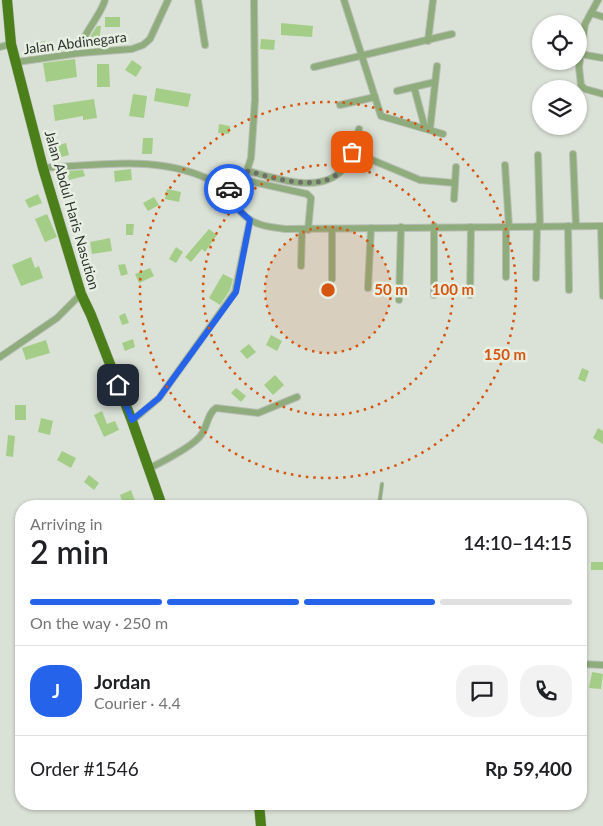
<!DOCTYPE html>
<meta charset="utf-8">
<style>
:root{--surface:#fff;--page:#f2f2f2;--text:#202124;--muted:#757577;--line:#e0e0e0;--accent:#2563eb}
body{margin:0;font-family:Lato,sans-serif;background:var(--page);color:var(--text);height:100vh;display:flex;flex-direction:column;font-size:19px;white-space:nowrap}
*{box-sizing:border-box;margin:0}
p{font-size:16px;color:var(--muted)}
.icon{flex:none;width:28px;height:28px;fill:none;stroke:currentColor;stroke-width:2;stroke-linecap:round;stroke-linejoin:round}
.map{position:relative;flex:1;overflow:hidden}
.details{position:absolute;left:15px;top:500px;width:572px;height:310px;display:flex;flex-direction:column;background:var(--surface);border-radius:20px;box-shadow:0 1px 4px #0004}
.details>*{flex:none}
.controls{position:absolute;left:532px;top:15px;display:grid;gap:10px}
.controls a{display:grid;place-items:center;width:55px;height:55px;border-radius:50%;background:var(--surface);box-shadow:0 1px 4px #0004;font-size:25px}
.pin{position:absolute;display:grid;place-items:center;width:42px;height:42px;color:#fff;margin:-21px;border-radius:10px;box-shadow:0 2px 8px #0006}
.courier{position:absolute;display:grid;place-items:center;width:50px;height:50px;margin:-25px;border:4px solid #2563eb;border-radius:50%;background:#fff;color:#222;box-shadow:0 1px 6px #0007}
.overview em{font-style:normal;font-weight:600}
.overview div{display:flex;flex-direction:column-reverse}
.overview{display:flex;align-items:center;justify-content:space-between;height:85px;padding:0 15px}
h1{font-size:32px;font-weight:600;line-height:38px}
.bar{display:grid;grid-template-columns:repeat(4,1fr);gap:8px 5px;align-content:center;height:60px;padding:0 15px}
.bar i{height:6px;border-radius:4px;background:var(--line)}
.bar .active{background:var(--accent)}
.bar p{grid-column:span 4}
.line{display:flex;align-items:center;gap:12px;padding:0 15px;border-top:1px solid var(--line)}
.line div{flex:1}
.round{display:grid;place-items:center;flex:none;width:52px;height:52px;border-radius:20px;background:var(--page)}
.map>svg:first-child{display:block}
</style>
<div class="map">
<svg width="603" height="826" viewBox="0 0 603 826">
<rect width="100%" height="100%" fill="#dae1d6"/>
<!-- building -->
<g fill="#a4ce87">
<rect x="105" y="17" width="15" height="10"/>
<polygon points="281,23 313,26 312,37 281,35"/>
<polygon points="97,26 101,26 98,47 89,46 90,37"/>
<polygon points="261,39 275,40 274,50 260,49"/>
<polygon points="45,41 48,53 34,55 32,44"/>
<polygon points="75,59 77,77 46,82 43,63"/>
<polygon points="132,60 142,67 136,77 125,70"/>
<polygon points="97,64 109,64 110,87 97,87"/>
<polygon points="156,88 191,94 188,107 154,101"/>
<polygon points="133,94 147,96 144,118 129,116"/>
<polygon points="94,99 97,118 83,120 83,116 55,121 53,105"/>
<polygon points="219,124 230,126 229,134 218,133"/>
<polygon points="143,138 153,138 152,154 142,154"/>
<polygon points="66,143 69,155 58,158 55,146"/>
<polygon points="131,169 132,180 115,182 114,171"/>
<polygon points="83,170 85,176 69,180 67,171"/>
<polygon points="167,189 181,192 179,202 165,199"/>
<polygon points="38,194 42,203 29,208 25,200"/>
<polygon points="154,197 159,205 148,211 143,203"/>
<polygon points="47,214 57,237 45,242 35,219"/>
<polygon points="126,224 134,224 133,235 126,235"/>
<polygon points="209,229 217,235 205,252 202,249 191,262 185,257"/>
<polygon points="110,238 112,251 92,254 90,242"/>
<polygon points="176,247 183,252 176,263 169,259"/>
<polygon points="31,257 35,268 39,266 43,278 21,286 12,265"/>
<polygon points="125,264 128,274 121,276 118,265"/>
<polygon points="150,268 154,276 139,283 135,274"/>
<polygon points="223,274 233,279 230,290 220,305 209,298"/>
<polygon points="125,313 129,323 122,325 119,316"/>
<polygon points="271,335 282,341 277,351 266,345"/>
<polygon points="133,339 135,347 125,351 122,343"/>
<polygon points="46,340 50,353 26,360 22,348"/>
<polygon points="249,344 256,352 247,359 240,351"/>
<polygon points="582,368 589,371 585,382 578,379"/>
<polygon points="135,371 139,381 131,384 128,374"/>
<polygon points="275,375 284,385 273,395 264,385"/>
<polygon points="236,388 246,396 241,402 231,393"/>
<rect x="15" y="405" width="11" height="15"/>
<polygon points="102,411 107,424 115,421 119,430 104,437 94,415"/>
<polygon points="41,418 53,421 50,435 38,432"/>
<polygon points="598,428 603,431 603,444 593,438"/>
<polygon points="8,435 15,436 13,457 6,456"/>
<polygon points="62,451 76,458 71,468 57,460"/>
<polygon points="89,475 99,483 94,490 84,482"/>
<polygon points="131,490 136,504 124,506 120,495"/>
<rect x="591" y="562" width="12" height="8"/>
<polygon points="592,672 603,674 601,689 589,688"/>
</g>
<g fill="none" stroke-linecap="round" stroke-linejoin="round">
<!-- lane casing -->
<g stroke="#b8beb4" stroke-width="4.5">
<polyline id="lane" points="379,506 382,484"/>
</g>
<!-- street casing -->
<g stroke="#b8beb4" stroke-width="8">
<g id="street">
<polyline points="198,0 205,45"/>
<polyline points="344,0 381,116 443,134"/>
<polyline points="598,0 585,24 579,67 581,85 585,89 603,94"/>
<polyline points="591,13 603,17"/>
<polyline points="428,41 433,0"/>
<polyline points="0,47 11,44"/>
<path d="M 80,53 C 83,31 99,19 105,0"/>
<polyline points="580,54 603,58"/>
<polyline points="17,62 80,53 132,49 143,45 150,39 168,0"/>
<polyline points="314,67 452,34"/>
<polyline points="414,87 425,128"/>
<polyline points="397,91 435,82"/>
<polyline points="340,105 375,97"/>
<polyline points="430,129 437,66"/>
<polyline points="353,152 420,180 455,183"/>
<polyline points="573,154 576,226"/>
<polyline points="538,155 540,226"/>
<polyline points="505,165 509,227"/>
<path d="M 43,168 C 101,165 163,154 216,183 C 229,190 231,199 240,211 C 251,225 268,227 285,229 L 603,226"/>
<path d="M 248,171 C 276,178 321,195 343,169 C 353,158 355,143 359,129"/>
<polyline points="244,180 307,194 311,198 308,230"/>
<polyline points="227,190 244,180 251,158 255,100 254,0"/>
<polyline points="454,199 456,167"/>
<polyline points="568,226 569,290"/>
<polyline points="601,226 603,296"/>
<polyline points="301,266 302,230"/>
<polyline points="506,277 506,227"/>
<polyline points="536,278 537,226"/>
<polyline points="332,279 332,229"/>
<polyline points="368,288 371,228"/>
<polyline points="434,295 434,226"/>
<polyline points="470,295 471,227"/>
<polyline points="399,300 401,227"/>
<polyline points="0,357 57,318 81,294"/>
<polyline points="132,421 159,398 235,292 250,220"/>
<path d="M 148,469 C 160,463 194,446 201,435 C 208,426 207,414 216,408 L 258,413 L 297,397"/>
<polyline points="581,664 603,665"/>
</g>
</g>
<!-- primary casing -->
<g stroke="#b8beb4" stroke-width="11">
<g id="primary">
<polyline points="7,0 11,44 43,168 81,294 91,315 132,421 162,506"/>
<polyline points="259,804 261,826"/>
</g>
</g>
<!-- lane -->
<use href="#lane" stroke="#8fac7c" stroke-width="3"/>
<!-- street -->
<use href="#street" stroke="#8fac7c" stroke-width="6"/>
<!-- primary -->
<use href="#primary" stroke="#4b7f1a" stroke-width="10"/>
</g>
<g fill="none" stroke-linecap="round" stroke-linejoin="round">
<!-- done -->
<path stroke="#6c7069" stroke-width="5" stroke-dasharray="0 9" d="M 229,189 L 244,180 L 248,171 C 281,180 339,199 352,152"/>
<!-- route -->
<polyline stroke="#2563eb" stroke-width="6" points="118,385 132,420 159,398 236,292 250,220 240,211 229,189"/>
</g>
<!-- distance rings -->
<circle cx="328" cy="290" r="63" fill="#d6550f" fill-opacity=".12"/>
<g fill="none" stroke="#d6550f" stroke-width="2.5" stroke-dasharray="2.5 5">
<circle cx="328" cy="290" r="63"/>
<circle cx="328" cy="290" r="125"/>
<circle cx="328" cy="290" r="188"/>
</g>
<g text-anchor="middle" stroke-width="5" stroke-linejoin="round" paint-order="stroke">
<!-- street labels -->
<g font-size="14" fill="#30332e" stroke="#e7efe3">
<text transform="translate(75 43) rotate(-7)" y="5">Jalan Abdinegara</text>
<text transform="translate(72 210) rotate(74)" y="5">Jalan Abdul Haris Nasution</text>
</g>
</g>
<circle cx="328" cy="290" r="8" fill="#d6550f" stroke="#e7efe3" stroke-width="2.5"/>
<g font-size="15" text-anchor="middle" font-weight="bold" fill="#d6550f" stroke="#e7efe3" stroke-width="5" stroke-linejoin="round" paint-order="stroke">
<text x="391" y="295">50 m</text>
<text x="453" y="295">100 m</text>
<text x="505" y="360">150 m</text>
</g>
</svg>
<div class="controls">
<a><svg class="icon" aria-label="locate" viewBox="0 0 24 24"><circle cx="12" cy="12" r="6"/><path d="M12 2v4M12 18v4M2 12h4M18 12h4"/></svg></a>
<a><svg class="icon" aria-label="layers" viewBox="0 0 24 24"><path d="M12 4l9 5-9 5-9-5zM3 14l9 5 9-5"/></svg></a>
</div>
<div class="pin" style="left:352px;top:152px;background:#ea580c"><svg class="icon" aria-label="bag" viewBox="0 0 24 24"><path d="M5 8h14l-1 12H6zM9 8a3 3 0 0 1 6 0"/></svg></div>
<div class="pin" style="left:118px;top:385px;background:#1f2937"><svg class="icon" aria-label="home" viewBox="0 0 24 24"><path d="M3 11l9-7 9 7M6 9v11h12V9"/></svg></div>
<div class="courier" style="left:229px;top:189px"><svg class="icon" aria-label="car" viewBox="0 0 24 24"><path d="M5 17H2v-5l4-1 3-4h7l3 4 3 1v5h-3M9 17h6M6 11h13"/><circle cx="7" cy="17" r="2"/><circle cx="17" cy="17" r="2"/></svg></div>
<section class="details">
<div class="overview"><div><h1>2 min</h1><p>Arriving in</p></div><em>14:10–14:15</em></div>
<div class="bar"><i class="active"></i><i class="active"></i><i class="active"></i><i></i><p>On the way · 250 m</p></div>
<div class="line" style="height:90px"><b class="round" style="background:var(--accent);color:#fff">J</b><div><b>Jordan</b><p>Courier · 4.4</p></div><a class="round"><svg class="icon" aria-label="chat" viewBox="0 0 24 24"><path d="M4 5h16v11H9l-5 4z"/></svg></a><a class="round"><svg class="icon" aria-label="phone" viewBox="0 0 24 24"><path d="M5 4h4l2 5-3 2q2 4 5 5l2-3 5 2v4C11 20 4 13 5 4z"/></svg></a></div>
<div class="line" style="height:65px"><div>Order #1546</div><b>Rp 59,400</b></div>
</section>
</div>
